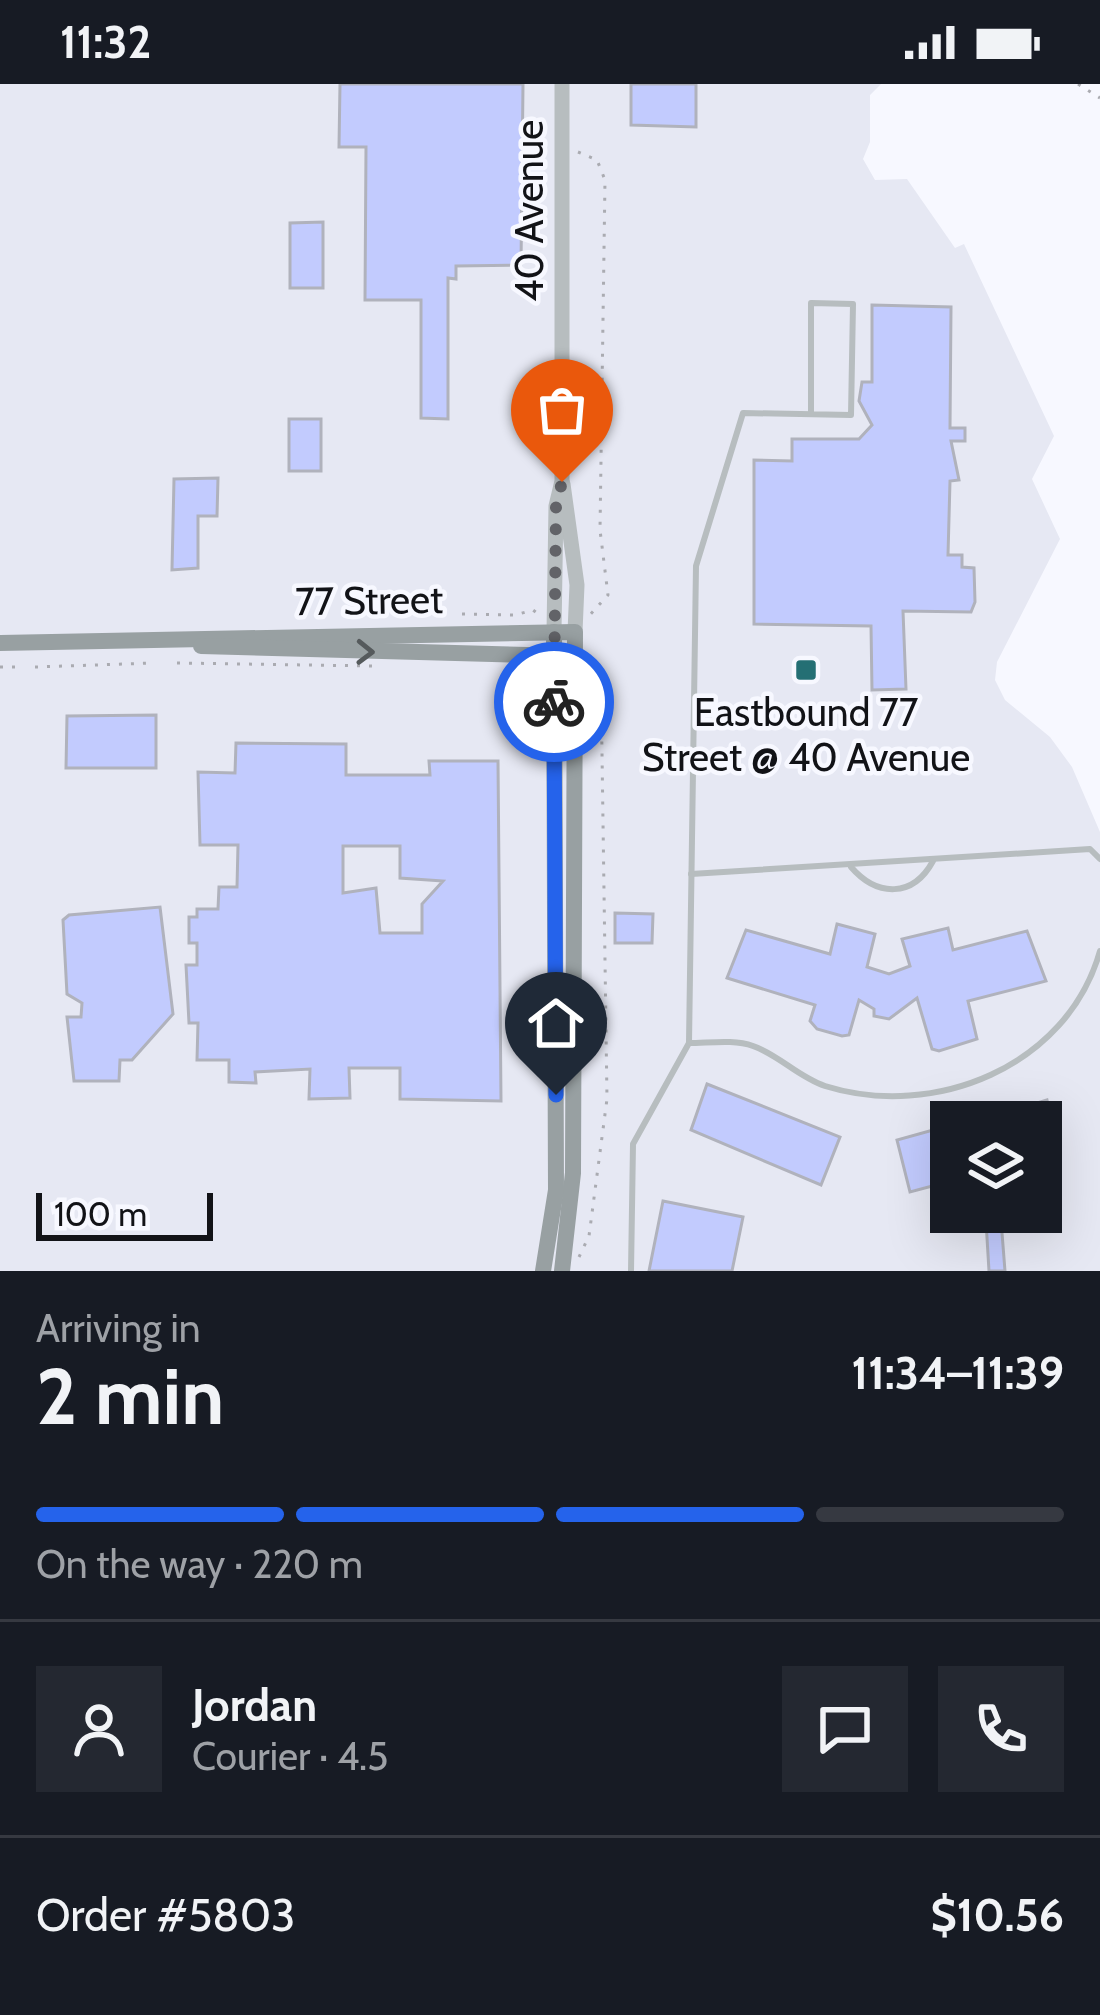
<!DOCTYPE html>
<meta charset="utf-8">
<style>
:root{--surface:#171b24;--page:#242831;--text:#f1f3f6;--muted:#9ea1a6;--line:#363941;--accent:#2563eb}
body{margin:0;font-family:Cabin,sans-serif;background:var(--page);color:var(--text);height:100vh;display:flex;flex-direction:column;font-size:45px;white-space:nowrap}
*{box-sizing:border-box;margin:0}
p{font-size:39px;color:var(--muted)}
.icon{flex:none;width:66px;height:66px;fill:none;stroke:currentColor;stroke-width:2;stroke-linecap:round;stroke-linejoin:round}
.map{position:relative;height:1187px;overflow:hidden}
.panel{display:flex;flex-direction:column;background:var(--surface);flex:1}
.panel>*{flex:none}
.buttons{position:absolute;left:930px;top:1017px;display:grid;gap:24px}
.buttons a{display:grid;place-items:center;width:132px;height:132px;border-radius:0px;background:var(--surface);box-shadow:0 12px 48px #0002;font-size:60px}
.scale{position:absolute;left:36px;bottom:30px;width:177px;box-sizing:border-box;padding-left:12px;border:6px solid #121317;border-top:0;font-size:33px;line-height:42px;white-space:nowrap;color:#121317;-webkit-text-stroke:9px #f7f8ff;paint-order:stroke}
.pin{position:absolute;display:grid;place-items:center;width:102px;height:102px;color:#fff;margin:-123px -51px;border-radius:50% 50% 50% 0;rotate:-45deg;box-shadow:0 0 12px #0007}
.pin .icon{rotate:45deg}
.courier{position:absolute;display:grid;place-items:center;width:120px;height:120px;margin:-60px;border:9px solid #2563eb;border-radius:50%;background:#fff;color:#222;box-shadow:0 3px 15px #0007}
.overview em{font-style:normal;font-weight:700}
.overview div{display:flex;flex-direction:column-reverse}
.overview{display:flex;align-items:center;justify-content:space-between;height:204px;padding:0 36px}
h1{font-size:78px;font-weight:700;line-height:90px}
.bar{display:grid;grid-template-columns:repeat(4,1fr);gap:18px 12px;align-content:center;height:144px;padding:0 36px}
.bar i{height:15px;border-radius:9px;background:var(--line)}
.bar .on{background:var(--accent)}
.bar p{grid-column:span 4}
.line{display:flex;align-items:center;gap:30px;padding:0 36px;border-top:3px solid var(--line)}
.line div{flex:1}
.round{display:grid;place-items:center;flex:none;width:126px;height:126px;border-radius:0px;background:var(--page)}
.status{display:flex;justify-content:space-between;align-items:center;height:84px;padding:0 60px;background:var(--surface);direction:ltr}
.status svg{height:33px;fill:currentColor}
.map>svg:first-child{display:block}
</style>
<div class="status"><b>11:32</b><svg viewBox="0 0 49 12"><path d="M0 12V9h3v3zM5 12V6h3v6zM10 12V3h3v9zM15 12V0h3v12zM26 1h20v11H26zM47 4h2v5h-2z"/></svg></div>
<div class="map">
<svg width="1100" height="1187" viewBox="0 0 1100 1187">
<rect width="100%" height="100%" fill="#f7f8ff"/>
<!-- built -->
<path fill="#e6e8f3" fill-rule="evenodd" d="M 0,0 L 881,0 L 870,11 L 870,58 L 863,75 L 875,96 L 907,95 L 955,164 L 964,160 L 1054,352 L 1032,395 L 1060,455 L 997,578 L 995,596 L 1005,616 L 1050,653 L 1072,683 L 1100,748 L 1100,1187 L 0,1187 ZM 951,1038 L 1041,1038 L 1041,1128 L 951,1128 Z"/>
<!-- building -->
<g fill="#c2cbfe" stroke="#b0b2bc" stroke-width="3" fill-rule="evenodd">
<polygon points="340,0 523,0 521,181 456,182 456,195 448,194 448,335 421,334 421,216 365,216 366,63 339,63"/>
<polygon points="631,0 696,0 696,43 631,41"/>
<polygon points="323,138 323,204 290,204 290,139"/>
<polygon points="872,221 951,223 950,344 965,344 965,357 951,357 959,396 950,397 948,471 962,471 962,483 974,484 975,518 971,528 903,527 906,605 872,606 871,542 754,540 754,376 792,377 792,355 859,355 872,341 859,317 862,298 872,298"/>
<rect x="289" y="335" width="32" height="52"/>
<polygon points="218,394 217,432 198,432 198,484 172,486 174,395"/>
<polygon points="156,631 156,684 66,684 67,632"/>
<path d="M 236,659 L 346,660 L 346,691 L 430,691 L 429,677 L 498,677 L 501,1017 L 400,1015 L 400,984 L 349,984 L 350,1014 L 309,1015 L 310,985 L 255,988 L 256,999 L 229,998 L 229,976 L 197,976 L 198,939 L 189,939 L 186,881 L 197,881 L 197,859 L 189,859 L 189,833 L 197,833 L 197,825 L 218,825 L 219,803 L 237,803 L 238,761 L 200,761 L 198,688 L 235,689 ZM 343,762 L 400,762 L 400,794 L 443,797 L 422,820 L 422,849 L 380,849 L 376,804 L 343,809 Z"/>
<polygon points="160,823 173,930 132,976 120,976 119,997 74,997 67,933 81,933 82,919 67,910 63,836 69,831"/>
<polygon points="615,829 653,830 652,859 615,859"/>
<polygon points="837,840 875,850 867,883 889,890 910,882 902,855 948,844 953,866 1027,847 1046,897 968,917 977,955 939,967 932,965 917,914 889,935 874,932 874,925 859,916 849,951 842,952 817,945 810,937 815,921 727,894 746,846 830,870"/>
<polygon points="707,1000 840,1053 821,1101 691,1046"/>
<polygon points="1047,1016 1060,1067 1041,1072 1041,1038 976,1038"/>
<polygon points="951,1041 951,1097 910,1108 897,1056"/>
<polygon points="663,1117 743,1133 732,1187 649,1187"/>
<polygon points="1001,1136 1005,1187 989,1187 986,1137"/>
</g>
<g fill="none" stroke-linecap="round" stroke-linejoin="round">
<!-- path -->
<g stroke="#aaabb1" stroke-width="3" stroke-dasharray="3 9" stroke-linecap="butt">
<polyline points="1078,0 1100,14"/>
<polyline points="578,68 597,76 605,96 600,446 608,511 588,533"/>
<polyline points="462,530 515,531 533,526 541,532"/>
<polyline points="177,579 373,582"/>
<polyline points="0,583 23,583"/>
<polyline points="35,583 154,579"/>
<polyline points="579,1173 589,1152 607,1015 601,599 589,586"/>
</g>
<!-- service -->
<g stroke="#b7bdbf" stroke-width="6">
<path d="M 851,783 C 877,813 913,814 933,777"/>
<polyline points="691,790 1090,765 1100,775"/>
<path d="M 689,959 C 709,959 734,955 753,962 C 779,971 798,993 825,1002 C 934,1036 1067,983 1100,867"/>
<polyline points="631,1187 633,1060 689,959 696,482 743,329 851,331 853,220 811,219 811,330"/>
</g>
<!-- tertiary -->
<g stroke="#b7bdbf" stroke-width="15">
<polyline points="563,400 577,501 575,548"/>
<polyline points="554,548 556,422 562,397 562,0"/>
</g>
<!-- secondary -->
<g stroke="#98a0a2" stroke-width="16">
<polyline points="0,559 575,548 573,1089 562,1187"/>
<polyline points="201,562 565,572"/>
<polyline points="543,1187 556,1106 554,548"/>
</g>
</g>
<!-- one-way arrows -->
<defs><path id="oneway-chevron" d="M-2-3.5L2.5 0L-2 3.5" fill="none" stroke-width="1.6" stroke-linecap="round" stroke-linejoin="round" transform="scale(3)"/></defs>
<use stroke="#555a5c" href="#oneway-chevron" transform="translate(365 568) rotate(1)"/>
<g fill="none" stroke-linecap="round" stroke-linejoin="round">
<!-- done -->
<polyline stroke="#626368" stroke-width="12" stroke-dasharray="0 21.6" points="554,618 556,422 562,398"/>
<!-- route -->
<polyline stroke="#2563eb" stroke-width="15" points="554,618 556,1011"/>
</g>
<!-- markers -->
<rect fill="#246f74" stroke="#f7f8ff" stroke-width="4.5" x="794" y="574" width="24" height="24" rx="6"/>
<g text-anchor="middle" stroke-width="9" stroke-linejoin="round" paint-order="stroke">
<!-- street labels -->
<g font-size="39" fill="#121317" stroke="#f7f8ff">
<text transform="translate(529 127) rotate(-90)" y="14">40 Avenue</text>
<text transform="translate(369 516) rotate(-1)" y="14">77 Street</text>
</g>
<!-- poi labels -->
<g font-size="39" fill="#121317" stroke="#f7f8ff">
<text x="806" y="642">Eastbound 77<tspan x="806" dy="45">Street @ 40 Avenue</tspan></text>
</g>
</g>
</svg>
<div class="buttons">
<a><svg class="icon" aria-label="layers" viewBox="0 0 24 24"><path d="M12 4l9 5-9 5-9-5zM3 14l9 5 9-5"/></svg></a>
</div>
<div class="scale">100 m</div>
<div class="pin" style="left:562px;top:398px;background:#ea580c"><svg class="icon" aria-label="bag" viewBox="0 0 24 24"><path d="M5 8h14l-1 12H6zM9 8a3 3 0 0 1 6 0"/></svg></div>
<div class="pin" style="left:556px;top:1011px;background:#1f2937"><svg class="icon" aria-label="home" viewBox="0 0 24 24"><path d="M3 11l9-7 9 7M6 9v11h12V9"/></svg></div>
<div class="courier" style="left:554px;top:618px"><svg class="icon" aria-label="bike" viewBox="0 0 24 24"><circle cx="6" cy="16" r="4"/><circle cx="18" cy="16" r="4"/><path d="M6 16l4-8h5l3 8M10 8l3 8H6M13 5h3"/></svg></div>
</div>
<section class="panel">
<div class="overview"><div><h1>2 min</h1><p>Arriving in</p></div><em>11:34–11:39</em></div>
<div class="bar"><i class="on"></i><i class="on"></i><i class="on"></i><i></i><p>On the way · 220 m</p></div>
<div class="line" style="height:216px"><a class="round"><svg class="icon" aria-label="person" viewBox="0 0 24 24"><circle cx="12" cy="8" r="4"/><path d="M4 21q1-7 8-7t8 7"/></svg></a><div><b>Jordan</b><p>Courier · 4.5</p></div><a class="round"><svg class="icon" aria-label="chat" viewBox="0 0 24 24"><path d="M4 5h16v11H9l-5 4z"/></svg></a><a class="round"><svg class="icon" aria-label="phone" viewBox="0 0 24 24"><path d="M5 4h4l2 5-3 2q2 4 5 5l2-3 5 2v4C11 20 4 13 5 4z"/></svg></a></div>
<div class="line" style="height:156px"><div>Order #5803</div><b>$10.56</b></div>
</section>
